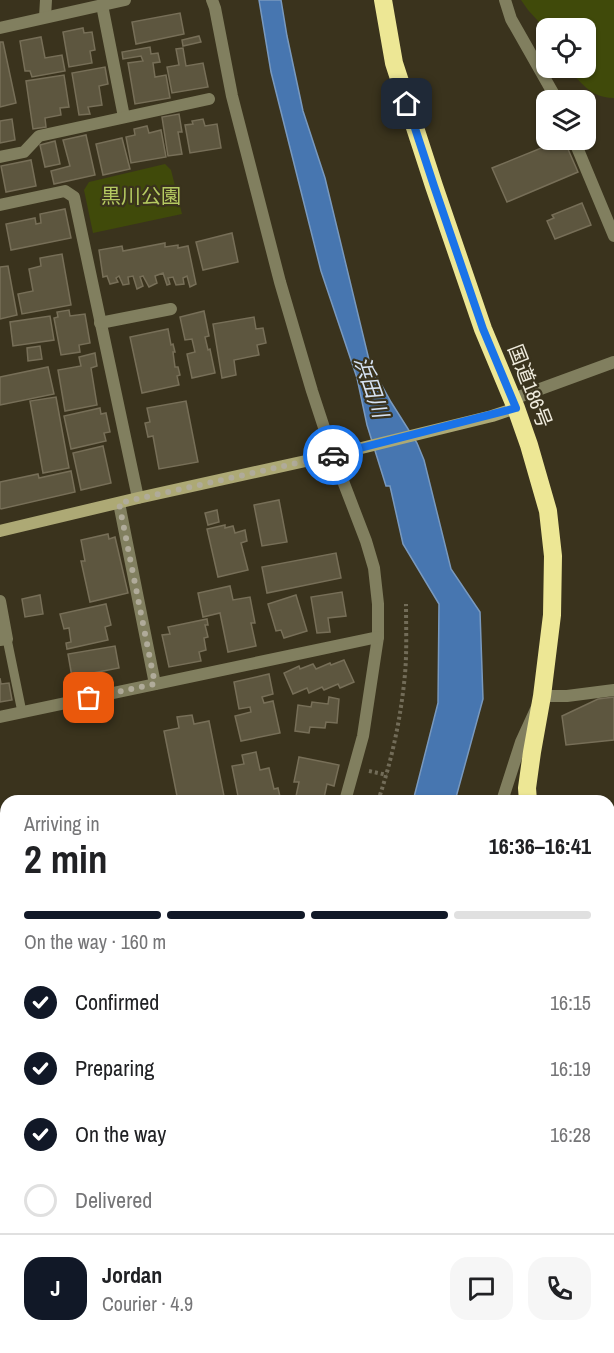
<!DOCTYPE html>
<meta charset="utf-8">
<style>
:root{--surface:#fff;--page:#f6f6f6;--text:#202124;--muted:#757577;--line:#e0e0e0;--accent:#111827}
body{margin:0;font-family:"Archivo Narrow","Noto Sans JP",sans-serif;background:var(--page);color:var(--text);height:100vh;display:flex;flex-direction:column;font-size:22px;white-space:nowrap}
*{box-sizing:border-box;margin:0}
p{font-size:20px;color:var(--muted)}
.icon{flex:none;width:33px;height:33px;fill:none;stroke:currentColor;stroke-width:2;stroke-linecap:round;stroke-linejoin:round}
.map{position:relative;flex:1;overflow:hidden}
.sheet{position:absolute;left:0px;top:795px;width:615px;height:558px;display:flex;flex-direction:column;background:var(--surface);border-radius:18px 18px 0 0;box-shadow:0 2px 4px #0004}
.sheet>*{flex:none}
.buttons{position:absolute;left:536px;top:18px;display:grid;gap:12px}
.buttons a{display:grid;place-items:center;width:60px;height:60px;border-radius:12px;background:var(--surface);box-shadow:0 2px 4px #0004;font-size:30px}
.pin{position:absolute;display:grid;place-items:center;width:51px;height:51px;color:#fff;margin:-26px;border-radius:12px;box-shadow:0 3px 9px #0006}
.courier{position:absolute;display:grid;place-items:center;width:60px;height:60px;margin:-30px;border:4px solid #1a73e8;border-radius:50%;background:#fff;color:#222;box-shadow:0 2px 8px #0007}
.summary em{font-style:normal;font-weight:800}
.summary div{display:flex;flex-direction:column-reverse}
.summary{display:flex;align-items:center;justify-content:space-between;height:102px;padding:0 24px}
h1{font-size:39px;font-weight:800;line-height:45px}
.bar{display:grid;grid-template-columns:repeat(4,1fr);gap:9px 6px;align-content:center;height:72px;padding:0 24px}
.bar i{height:8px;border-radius:4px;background:var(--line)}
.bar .current{background:var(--accent)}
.bar p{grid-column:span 4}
.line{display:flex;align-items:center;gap:15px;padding:0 24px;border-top:2px solid var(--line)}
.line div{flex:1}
.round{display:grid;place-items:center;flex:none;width:63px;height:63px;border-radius:18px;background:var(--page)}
ol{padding:0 24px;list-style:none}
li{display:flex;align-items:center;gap:18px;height:66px}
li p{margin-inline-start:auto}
li .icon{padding:6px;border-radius:50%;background:var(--accent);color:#fff;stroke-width:4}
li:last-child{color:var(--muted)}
li i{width:33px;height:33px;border:3px solid var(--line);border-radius:50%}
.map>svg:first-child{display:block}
</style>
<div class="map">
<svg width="614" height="1353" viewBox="0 0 614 1353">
<rect width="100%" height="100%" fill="#3a331d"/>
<!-- green -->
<g fill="#404a0a">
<path d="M 521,0 L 614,0 L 614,98 C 586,97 584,81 564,68 L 585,68 L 585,28 L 546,28 L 546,50 L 539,22 L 528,10 Z"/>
<polygon points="165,164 171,170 182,214 93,233 84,190 89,182"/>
</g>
<!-- water -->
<polygon fill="#4776b0" stroke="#7999be" stroke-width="1.5" points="259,0 281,0 287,36 303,111 325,178 370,364 391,402 417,443 424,460 451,569 480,612 483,699 455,801 413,801 438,703 439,604 403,544 390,486 386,486 367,425 357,378 321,271 271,72"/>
<!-- building -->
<g fill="#5d563f" stroke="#776f58" stroke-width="1.5">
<polygon points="180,13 184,34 136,44 132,22"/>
<polygon points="83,28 84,33 92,32 95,50 90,51 92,63 69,67 63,32"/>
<polygon points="199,36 201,42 183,46 182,40"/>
<polygon points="41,37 45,58 62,55 65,71 32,77 30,71 25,71 20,41"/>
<polygon points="0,42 3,42 16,103 0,107"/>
<polygon points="150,47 151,54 158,53 160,62 153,63 155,77 166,75 170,98 135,104 128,63 143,61 141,56 123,59 122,52"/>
<polygon points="183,48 186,66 203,63 208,87 172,93 167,67 179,65 176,49"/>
<polygon points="105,67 108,84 99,86 102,105 88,107 90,114 79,115 72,73"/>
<polygon points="64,75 69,107 60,108 61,115 45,118 46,127 33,129 26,81"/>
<polygon points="179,114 182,132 178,132 182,154 168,156 162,117"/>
<polygon points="12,119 15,140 0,143 0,121"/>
<polygon points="203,119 205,126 217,124 221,148 190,153 185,125 193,124 192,121"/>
<polygon points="147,126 149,133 161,130 166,157 131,163 126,137 135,135 134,129"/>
<polygon points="86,135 95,175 54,184 51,171 70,166 63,140"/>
<polygon points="122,138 130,169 103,175 96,144"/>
<polygon points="561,140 564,140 578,172 507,202 492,168"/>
<polygon points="55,141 60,164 45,167 40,145"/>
<polygon points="31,160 36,186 6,192 1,166"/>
<polygon points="582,203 591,225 555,239 547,221 554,218 552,215"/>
<polygon points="65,209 71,238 11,250 6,224 35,218 36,224 41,223 40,214"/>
<polygon points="232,233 238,262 203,270 196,242"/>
<polygon points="165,243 165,247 178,245 178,248 188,246 196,284 190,287 187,276 183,278 184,284 176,285 173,277 168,278 170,284 167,285 163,273 155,276 157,283 149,287 143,276 140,277 143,286 137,289 133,276 128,277 129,284 123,285 119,276 116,278 118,282 110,284 107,276 103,277 99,250 122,246 123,251"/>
<polygon points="62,254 71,305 22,314 18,294 33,291 29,269 41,266 40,258"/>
<polygon points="8,266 17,315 0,319 0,267"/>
<polygon points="69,310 70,316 85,314 90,343 79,345 80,352 61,355 54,318 58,317 57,312"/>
<polygon points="204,311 209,336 205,337 208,350 210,349 215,373 192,378 187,354 195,352 192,339 185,340 180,317"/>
<polygon points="50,316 54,340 13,346 10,322"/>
<polygon points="254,317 256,329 263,328 266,343 257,345 259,355 234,360 236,375 222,378 213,324"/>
<polygon points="168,329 171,345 173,344 175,352 173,352 175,367 178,367 180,375 177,376 179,385 142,393 130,337"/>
<polygon points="40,346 42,359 28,361 27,348"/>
<polygon points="95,353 97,366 91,368 97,405 65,411 58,370 81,366 79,357"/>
<polygon points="48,367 54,394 0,405 0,377"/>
<polygon points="56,397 69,468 43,473 30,401"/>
<polygon points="186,401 198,462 159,469 153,436 148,437 145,423 150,422 147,408"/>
<polygon points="100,408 101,414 106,413 110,432 104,433 106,441 71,449 64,416"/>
<polygon points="103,446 111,483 81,490 73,453"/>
<polygon points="71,471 75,492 1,509 0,508 0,482 38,474 39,478"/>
<polygon points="279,500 287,542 262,546 254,505"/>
<polygon points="217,510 219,522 208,525 205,513"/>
<polygon points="225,525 225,528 233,526 235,533 245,530 247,541 241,543 248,570 218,577 207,529"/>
<polygon points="108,534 109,539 115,537 128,593 90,602 81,561 85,561 81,540"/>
<polygon points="336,553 341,578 267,593 262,567"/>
<polygon points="230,586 233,600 250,597 255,623 251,623 256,646 228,652 220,613 203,617 198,593"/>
<polygon points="342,592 346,616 328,618 330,632 317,633 311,597"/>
<polygon points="40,595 43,614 25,617 22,599"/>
<polygon points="296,595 307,631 284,638 281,630 276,631 268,604"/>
<polygon points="106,604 111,625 105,627 108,640 67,649 66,643 71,642 69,628 64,629 60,614"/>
<polygon points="207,619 208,625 205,625 208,637 204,638 206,650 199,652 201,661 169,667 162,635 170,634 168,627"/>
<polygon points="115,646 119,668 72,677 68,654"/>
<polygon points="344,660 354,682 340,688 338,684 324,690 322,687 309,693 307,688 293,694 284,673 299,666 300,669 313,664 316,669 330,663 331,665"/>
<polygon points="269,674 273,694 262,697 264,703 273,701 280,733 241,741 235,716 251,712 250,707 239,709 234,682"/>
<polygon points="0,678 1,684 9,683 12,700 0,702"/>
<polygon points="329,697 339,699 337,723 326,722 325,728 310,727 309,733 295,731 298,705 311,707 312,702 328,704"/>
<polygon points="614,697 614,740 566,745 562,716 598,699"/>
<polygon points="192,715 194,724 209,721 225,801 178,801 164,731 179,728 177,717"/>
<polygon points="256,752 260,770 269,768 274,789 278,788 281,801 239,801 232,766 244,764 242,755"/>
<polygon points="299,757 339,765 334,786 327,784 324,798 329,799 329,801 295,801 299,782 294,782"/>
<polygon points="6,1058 6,1103 0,1104 0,1059"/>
<polygon points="6,1319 6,1347 34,1347 35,1353 0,1353 0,1320"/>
<polygon points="126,1347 155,1347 153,1353 125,1353"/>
</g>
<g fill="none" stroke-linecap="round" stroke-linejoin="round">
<!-- path -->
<g stroke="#726c58" stroke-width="4" stroke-dasharray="3 3" stroke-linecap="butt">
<polyline points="369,771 387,775"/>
<path d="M 378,801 C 392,760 401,717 405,674 C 407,651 406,627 406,604"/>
</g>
<!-- lane -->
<polyline stroke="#817f5f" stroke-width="9" points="7,639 22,712"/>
<!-- street -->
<g stroke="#817f5f" stroke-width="12">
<polyline points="212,0 215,8 232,96 280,282 312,391 333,455 366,541 374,568 378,604 378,637 363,736 345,801"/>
<polyline points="505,0 511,19 557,100"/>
<polyline points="102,5 124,117"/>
<polyline points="45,17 46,0"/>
<polyline points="0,28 125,0"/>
<polyline points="574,140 614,236"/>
<polyline points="0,157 24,152 39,136 209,99"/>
<polyline points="0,205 65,191 74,197 138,498"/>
<polyline points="100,323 171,309"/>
<polyline points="513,399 614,362"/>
<polyline points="119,503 155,684"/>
<polyline points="0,601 7,639 0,640"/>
<polyline points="0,717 378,637"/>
<polyline points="502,801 521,742 542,696 567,696 614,690"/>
<polyline points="609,1064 614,1054"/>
<polyline points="169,1353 170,1347"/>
<polyline points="435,1353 436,1347"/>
<polyline points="548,1353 549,1347"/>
</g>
<!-- secondary -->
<g stroke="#ada975" stroke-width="12">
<polyline points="0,531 138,498 333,455 492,416 516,408"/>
<polyline points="0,1270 6,1269"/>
<polyline points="307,1353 308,1347"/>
</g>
<!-- highway -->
<g stroke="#ede795" stroke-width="18">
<polyline points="383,0 394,63 434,186 483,329 516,408 529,445 548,511 553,556 552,615 542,696 532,752 527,788 528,801"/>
<polyline points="609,1030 614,1040"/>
</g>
</g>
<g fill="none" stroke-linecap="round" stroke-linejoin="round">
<!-- done -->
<polyline stroke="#b0ab9a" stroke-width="6" stroke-dasharray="0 10.8" points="89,698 155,684 119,503 333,455"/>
<!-- route -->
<polyline stroke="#1a73e8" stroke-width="8" points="333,455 516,408 483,329 434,186 407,104"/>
</g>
<g text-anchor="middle" stroke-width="4.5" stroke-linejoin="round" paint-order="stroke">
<!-- park labels -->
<g font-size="20" fill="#b5ca61" stroke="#3a331d">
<text x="141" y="203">黒川公園</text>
</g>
<!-- street labels -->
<g font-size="20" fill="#efebdd" stroke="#3a331d">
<text transform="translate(530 386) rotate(69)" y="7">国道186号</text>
</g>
<!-- water labels -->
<g font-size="21" font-style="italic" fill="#d7e4f5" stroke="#3a331d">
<text transform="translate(371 387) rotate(71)" y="7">浜田川</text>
</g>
</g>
</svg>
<div class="buttons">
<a><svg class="icon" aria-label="locate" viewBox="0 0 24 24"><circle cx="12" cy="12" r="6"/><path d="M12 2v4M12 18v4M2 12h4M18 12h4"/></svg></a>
<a><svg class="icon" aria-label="layers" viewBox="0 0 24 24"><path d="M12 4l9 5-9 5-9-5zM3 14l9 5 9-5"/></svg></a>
</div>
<div class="pin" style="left:89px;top:698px;background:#ea580c"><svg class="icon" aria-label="bag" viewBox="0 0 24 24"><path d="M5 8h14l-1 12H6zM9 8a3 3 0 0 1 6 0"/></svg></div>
<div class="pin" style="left:407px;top:104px;background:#1f2937"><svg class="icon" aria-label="home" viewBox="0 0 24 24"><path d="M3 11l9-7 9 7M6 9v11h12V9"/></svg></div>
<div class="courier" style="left:333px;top:455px"><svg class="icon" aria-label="car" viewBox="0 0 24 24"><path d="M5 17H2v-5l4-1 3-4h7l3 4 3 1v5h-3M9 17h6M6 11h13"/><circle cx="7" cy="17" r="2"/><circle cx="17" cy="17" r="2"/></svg></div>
<section class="sheet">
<div class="summary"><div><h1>2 min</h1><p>Arriving in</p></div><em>16:36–16:41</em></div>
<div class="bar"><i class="current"></i><i class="current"></i><i class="current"></i><i></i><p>On the way · 160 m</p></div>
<ol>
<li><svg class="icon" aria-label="check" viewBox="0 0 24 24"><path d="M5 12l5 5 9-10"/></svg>Confirmed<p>16:15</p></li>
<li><svg class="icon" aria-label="check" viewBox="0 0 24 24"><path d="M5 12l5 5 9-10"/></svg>Preparing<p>16:19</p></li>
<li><svg class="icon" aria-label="check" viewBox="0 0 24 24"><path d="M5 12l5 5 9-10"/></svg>On the way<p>16:28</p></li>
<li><i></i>Delivered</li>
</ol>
<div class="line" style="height:108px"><b class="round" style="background:var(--accent);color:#fff">J</b><div><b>Jordan</b><p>Courier · 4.9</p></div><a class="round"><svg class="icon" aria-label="chat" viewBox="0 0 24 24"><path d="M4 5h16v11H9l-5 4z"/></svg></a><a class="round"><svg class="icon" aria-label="phone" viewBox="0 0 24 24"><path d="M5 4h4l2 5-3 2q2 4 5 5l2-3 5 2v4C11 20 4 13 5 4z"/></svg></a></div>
</section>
</div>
